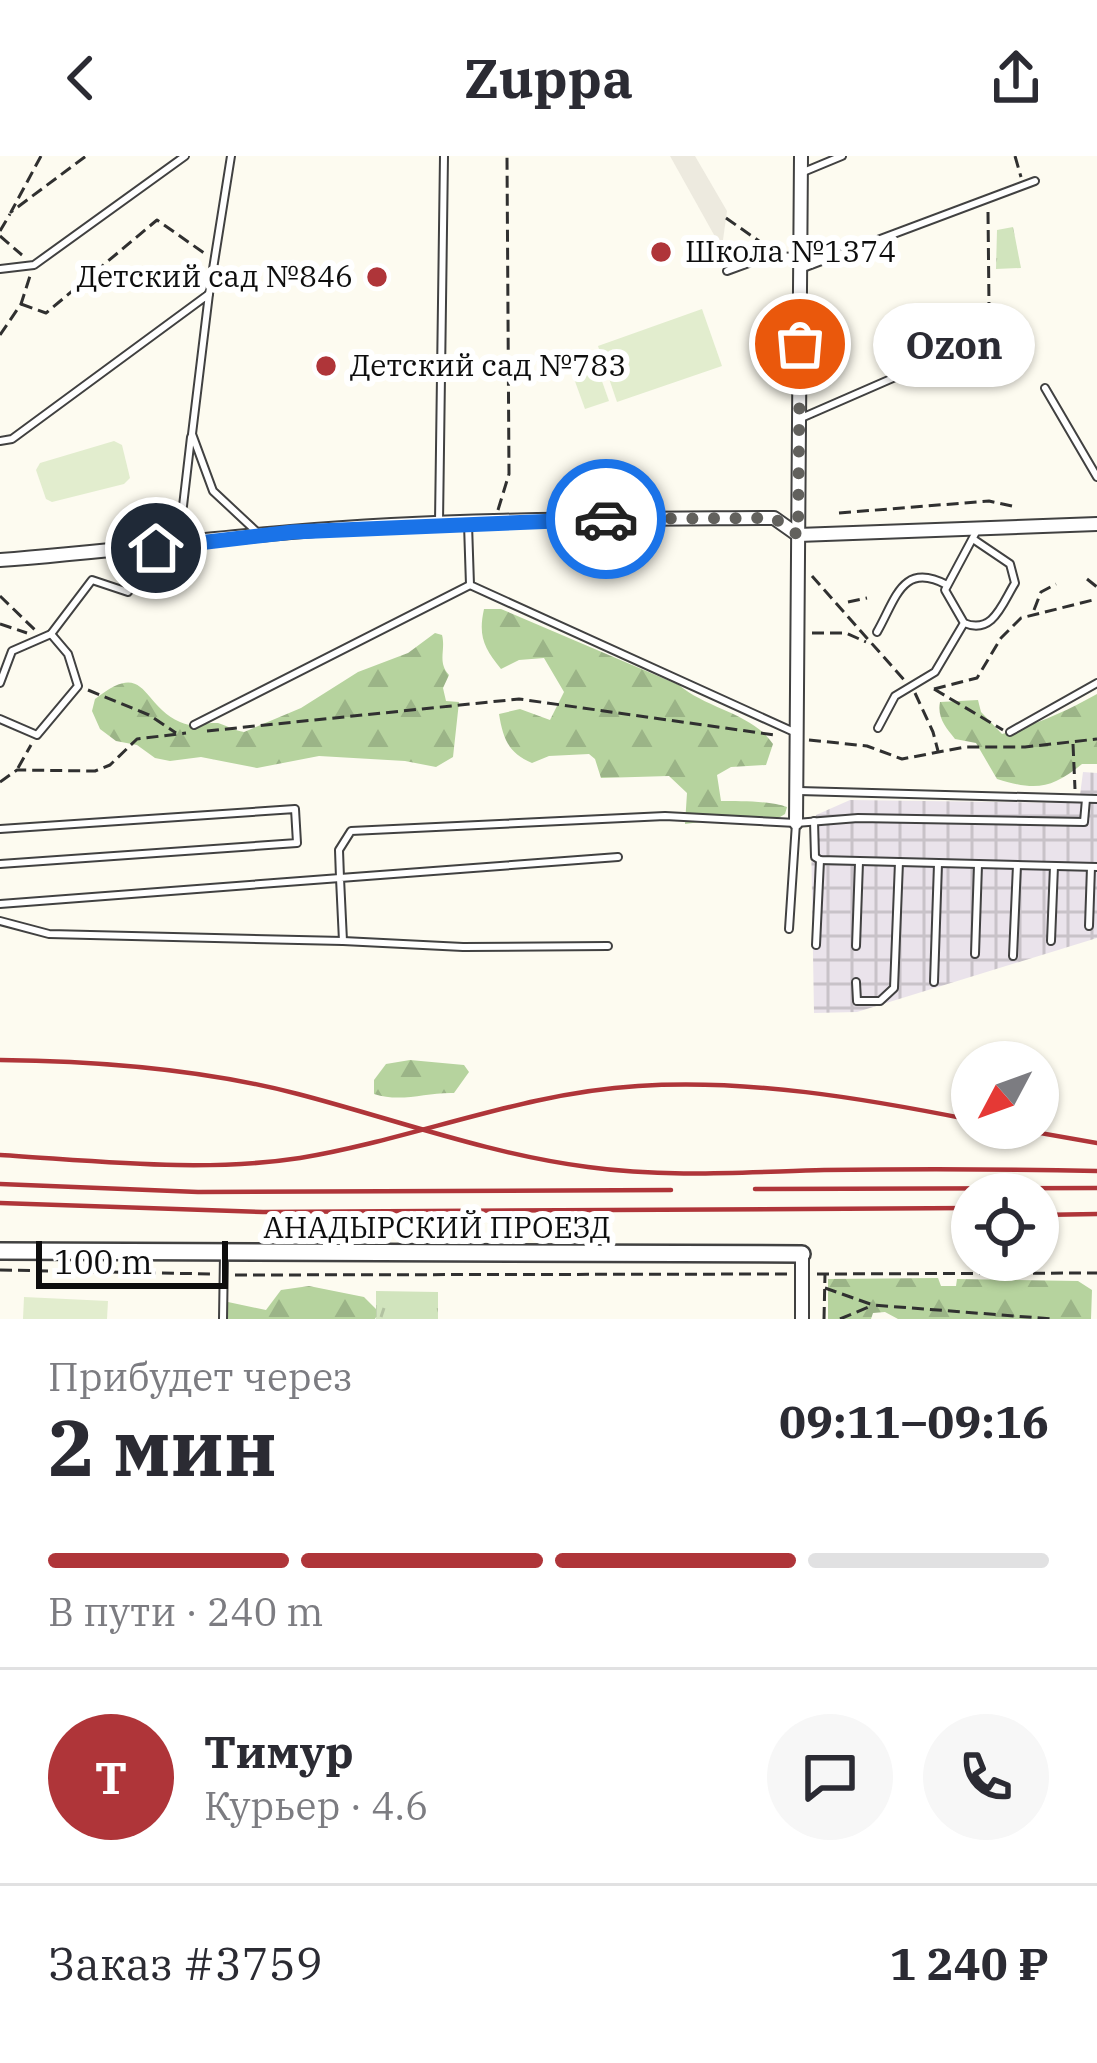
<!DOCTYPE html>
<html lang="ru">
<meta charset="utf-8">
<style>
:root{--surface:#fff;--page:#f7f7f7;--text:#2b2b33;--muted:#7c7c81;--line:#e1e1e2;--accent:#af3539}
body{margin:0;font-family:"IBM Plex Serif",serif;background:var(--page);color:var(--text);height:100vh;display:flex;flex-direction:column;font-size:45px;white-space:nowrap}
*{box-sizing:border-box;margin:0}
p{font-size:39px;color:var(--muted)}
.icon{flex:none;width:66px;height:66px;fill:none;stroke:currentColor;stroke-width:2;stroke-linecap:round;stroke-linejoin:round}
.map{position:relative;height:1163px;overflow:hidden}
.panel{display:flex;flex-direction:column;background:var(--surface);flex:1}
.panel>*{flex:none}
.needle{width:78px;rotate:229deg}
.tools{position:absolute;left:951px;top:885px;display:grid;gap:24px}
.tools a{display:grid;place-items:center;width:108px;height:108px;border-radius:50%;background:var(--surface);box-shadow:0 3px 9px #0004;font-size:60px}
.scale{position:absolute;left:36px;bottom:30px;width:192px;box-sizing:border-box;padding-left:12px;border:6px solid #0e0e0e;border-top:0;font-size:33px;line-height:42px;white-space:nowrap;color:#0e0e0e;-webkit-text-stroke:9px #fff;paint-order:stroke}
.pin{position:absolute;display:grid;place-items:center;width:102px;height:102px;color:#fff;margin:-51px;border:6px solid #fff;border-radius:50%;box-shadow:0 3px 12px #0007}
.courier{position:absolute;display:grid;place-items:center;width:120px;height:120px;margin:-60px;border:9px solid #1a73e8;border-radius:50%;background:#fff;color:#222;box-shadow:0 3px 15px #0007}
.bubble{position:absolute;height:84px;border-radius:42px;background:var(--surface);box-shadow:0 3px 9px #0004;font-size:39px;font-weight:700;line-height:84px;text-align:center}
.head em{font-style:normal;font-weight:700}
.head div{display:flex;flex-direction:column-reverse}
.head{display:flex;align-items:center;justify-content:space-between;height:204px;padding:0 48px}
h1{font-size:78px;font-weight:700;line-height:90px}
.bar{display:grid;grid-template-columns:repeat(4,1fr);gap:18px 12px;align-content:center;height:144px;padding:0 48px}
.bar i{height:15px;border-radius:9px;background:var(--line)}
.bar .selected{background:var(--accent)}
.bar p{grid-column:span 4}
.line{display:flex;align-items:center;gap:30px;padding:0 48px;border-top:3px solid var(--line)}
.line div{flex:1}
.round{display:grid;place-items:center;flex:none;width:126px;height:126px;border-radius:63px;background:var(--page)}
header{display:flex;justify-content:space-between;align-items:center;height:156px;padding:0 48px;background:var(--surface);font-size:54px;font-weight:700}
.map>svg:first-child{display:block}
</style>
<header><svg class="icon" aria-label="back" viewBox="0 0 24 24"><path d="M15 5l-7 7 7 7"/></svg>Zuppa<svg class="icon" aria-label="share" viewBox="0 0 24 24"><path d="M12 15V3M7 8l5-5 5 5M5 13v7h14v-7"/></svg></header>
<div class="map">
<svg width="1097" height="1163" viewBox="0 0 1097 1163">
<defs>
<pattern id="industrial-grid" width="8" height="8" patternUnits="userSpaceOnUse" patternTransform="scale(3)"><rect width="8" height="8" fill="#eae3eb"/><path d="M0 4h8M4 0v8" fill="none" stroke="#c8c2c8"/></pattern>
<pattern id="forest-firs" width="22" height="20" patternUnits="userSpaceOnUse" patternTransform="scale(3)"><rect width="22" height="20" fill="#b6d39e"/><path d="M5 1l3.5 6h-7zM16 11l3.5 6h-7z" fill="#9bb487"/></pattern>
<pattern id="park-tufts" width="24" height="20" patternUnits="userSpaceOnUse" patternTransform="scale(3)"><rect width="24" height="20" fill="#d1e4bd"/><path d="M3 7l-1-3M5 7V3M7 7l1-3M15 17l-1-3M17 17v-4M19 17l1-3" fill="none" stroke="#b2c2a1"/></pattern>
</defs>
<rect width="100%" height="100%" fill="#fdfbf0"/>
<!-- industrial -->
<polygon fill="url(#industrial-grid)" points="1083,616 1097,617 1097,782 857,856 814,857 811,680 816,659 850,644 1079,647"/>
<!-- forest -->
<g fill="url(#forest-firs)">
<path d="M 484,453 L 501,453 L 679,529 C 707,553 752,557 773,588 L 766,609 L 731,611 L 717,619 L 721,645 C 739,645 772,645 787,651 L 785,658 L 775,664 L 739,661 L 685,668 L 687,637 L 669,620 L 601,622 L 595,603 L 589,598 L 549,600 L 532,607 C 508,597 503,582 499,558 L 520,553 L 550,564 L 564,536 L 544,502 L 519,504 L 501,513 C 484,492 478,480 484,453 Z"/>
<path d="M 435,477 L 442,479 C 446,494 437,506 449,519 L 443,532 L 446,545 L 459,546 L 453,601 L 436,611 L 405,605 L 319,600 L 257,612 L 201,601 L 170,605 L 155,602 L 137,589 L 116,585 L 100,573 L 92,555 L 95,543 C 147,502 140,548 180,566 C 196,573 202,566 218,567 C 223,568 235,575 244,576 L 301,552 L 358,516 L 408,497 Z"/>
<path d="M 1097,538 L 1097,608 L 1082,608 C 1051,633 1036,635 997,623 L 976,587 L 955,583 C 946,572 937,562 940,546 L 978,544 L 981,556 L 1002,578 C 1035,569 1067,555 1097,538 Z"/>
<path d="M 410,904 L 464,909 L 469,916 L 454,937 C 426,936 402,947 374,938 L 374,924 L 386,908 Z"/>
<polygon points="938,1122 941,1130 956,1130 957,1123 1078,1125 1092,1134 1091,1163 898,1163 885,1156 873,1157 871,1163 828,1163 828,1123"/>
<polygon points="309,1130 364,1141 379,1156 375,1163 228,1163 228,1146 266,1154 281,1134"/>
</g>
<!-- park -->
<g fill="url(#park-tufts)">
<polygon points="1013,71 1021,112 996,113 997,74"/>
<polygon points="376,1135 438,1136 438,1163 376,1163"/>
</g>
<!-- pitch -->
<g fill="#e2edce">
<polygon points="702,153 722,210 617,246 598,190"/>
<polygon points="592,197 609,245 585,253 568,206"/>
<polygon points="114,285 122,289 130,322 124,328 52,346 46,343 36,314 40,307"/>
<polygon points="24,1141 108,1145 107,1163 23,1163"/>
</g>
<!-- plaza -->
<polygon fill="#edeadf" points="670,0 695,0 727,55 723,84 718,86"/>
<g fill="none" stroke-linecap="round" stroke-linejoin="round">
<!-- service casing -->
<g stroke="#414141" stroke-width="10">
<g id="service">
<polyline points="801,17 842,0"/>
<polyline points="803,112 1035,25"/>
<polyline points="0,113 34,109 185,0"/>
<polyline points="727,115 768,100 800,101"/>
<polyline points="209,138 231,0"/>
<polyline points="1045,232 1097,321"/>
<polyline points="799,263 971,188"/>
<polyline points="0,285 12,283 209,138 192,278 213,335 258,377"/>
<polyline points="439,366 444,0"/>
<polyline points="468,368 470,429 794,576"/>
<path d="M 964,467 C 993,479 1002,448 1015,427 L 1010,408 L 973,383"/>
<path d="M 877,476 C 896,443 902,405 947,429"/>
<polyline points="0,527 12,495 51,478 92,424 128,436 183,350 191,281"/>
<polyline points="0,563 37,579 78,530 68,498 51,478"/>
<polyline points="194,569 470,429"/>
<polyline points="878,572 895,540 935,516 964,467 945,434 976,376"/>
<polyline points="1010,576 1097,527"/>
<polyline points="799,635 1097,643"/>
<polyline points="814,665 815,701 820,704 1097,711"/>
<polyline points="0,673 295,653 297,687 0,708"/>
<polyline points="0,748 340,722 339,694 351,675 665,660 796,667 858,662 1084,666 1086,643"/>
<polyline points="0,765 49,778 343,785 340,722 618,701"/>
<polyline points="1089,770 1091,711"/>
<polyline points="789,773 796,667"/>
<polyline points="343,785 463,791 608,790"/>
<polyline points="1051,785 1054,710"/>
<polyline points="816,789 820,704"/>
<polyline points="856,790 859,706"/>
<polyline points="975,798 978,709"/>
<polyline points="1013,800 1017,709"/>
<polyline points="856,826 857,845 880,845 894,832 899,706"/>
<polyline points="934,826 938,708"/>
<polyline points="223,1163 224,1099"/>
</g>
</g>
<!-- minor casing -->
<g stroke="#414141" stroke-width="16">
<g id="minor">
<path d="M 0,404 C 97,397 194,384 291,376 C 451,362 613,363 774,362 L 798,379 L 1097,368"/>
<polyline points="796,667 801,0"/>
<polyline points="802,1098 802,1163"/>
</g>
</g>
<!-- tertiary casing -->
<g stroke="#414141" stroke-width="20">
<polyline id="tertiary" points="0,1095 802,1098"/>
</g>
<!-- path -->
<g stroke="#303030" stroke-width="3" stroke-dasharray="12 6" stroke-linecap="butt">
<polyline points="41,0 11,56 86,0"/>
<polyline points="1015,0 1021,21"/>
<polyline points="988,56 989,150"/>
<polyline points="726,62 769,92"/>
<polyline points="0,75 10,58"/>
<polyline points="0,80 22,99"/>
<polyline points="21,148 46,157 157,64 204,97"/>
<polyline points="0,179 21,148 30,120"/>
<polyline points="498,354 509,318 507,0"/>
<polyline points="839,357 989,345 1012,350"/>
<polyline points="812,420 905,525"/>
<polyline points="1087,423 1097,431"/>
<polyline points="0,440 35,474"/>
<polyline points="848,446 867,442"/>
<polyline points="1034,454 1041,436 1056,428"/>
<polyline points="0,468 27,477"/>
<polyline points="812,477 846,477 866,486"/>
<polyline points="934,533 977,522 1001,482 1021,462 1097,443"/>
<polyline points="934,533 1003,574"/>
<polyline points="88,534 149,559 176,577"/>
<polyline points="915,537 933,576 938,595"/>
<polyline points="207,575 519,543 775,579"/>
<polyline points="809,584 867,590 902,603 965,591 1025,591 1097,583"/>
<polyline points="1073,588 1075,633"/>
<polyline points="18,612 31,589"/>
<polyline points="0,626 17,614 95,615 110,609 137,583 186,577"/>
<polyline points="0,1114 213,1118"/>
<polyline points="817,1118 1097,1117"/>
<polyline points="235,1119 789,1118"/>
<polyline points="825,1132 873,1149 1053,1163"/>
<polyline points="824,1163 825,1118"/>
<polyline points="840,1163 871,1150"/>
</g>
<!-- service -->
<use href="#service" stroke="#fff" stroke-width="6"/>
<!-- minor -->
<use href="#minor" stroke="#fff" stroke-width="12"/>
<!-- tertiary -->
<use href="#tertiary" stroke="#fff" stroke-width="15"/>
<!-- rail -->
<g stroke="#af3539" stroke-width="4.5">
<path d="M 0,904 C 99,905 202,913 298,938 C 394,963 488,998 588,1011 C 666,1022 746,1016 824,1014 C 915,1013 1006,1013 1097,1015"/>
<polyline points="1012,972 1097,987"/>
<path d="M 0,999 C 99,1005 202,1017 300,1002 C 414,983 521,937 638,930 C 750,923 862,942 972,964"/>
<polyline points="0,1028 198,1036 671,1034"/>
<polyline points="755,1033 1097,1032"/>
<polyline points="0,1047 263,1056 972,1052"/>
<polyline points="1038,1059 1097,1058"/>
</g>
</g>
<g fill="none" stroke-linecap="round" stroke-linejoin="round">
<!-- done -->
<polyline stroke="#62615d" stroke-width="12" stroke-dasharray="0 21.6" points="606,363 774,362 798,379 800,188"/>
<!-- route -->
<polyline stroke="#1a73e8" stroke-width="15" points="156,392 293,376 606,363"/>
</g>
<!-- markers -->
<g fill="#af3539" stroke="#fff" stroke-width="4.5">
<circle cx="661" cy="96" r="12"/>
<circle cx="377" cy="121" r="12"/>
<circle cx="326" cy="210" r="12"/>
</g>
<g text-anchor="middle" stroke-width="12" stroke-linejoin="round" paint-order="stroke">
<!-- poi labels -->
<g font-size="30" fill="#0e0e0e" stroke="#fff" text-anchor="start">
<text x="685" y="106">Школа №1374</text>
<text x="353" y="131" text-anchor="end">Детский сад №846</text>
<text x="350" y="220">Детский сад №783</text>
</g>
<!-- street labels -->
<g font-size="30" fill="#0e0e0e" stroke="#fff">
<text x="437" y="1082">АНАДЫРСКИЙ ПРОЕЗД</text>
</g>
</g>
</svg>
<div class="tools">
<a><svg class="needle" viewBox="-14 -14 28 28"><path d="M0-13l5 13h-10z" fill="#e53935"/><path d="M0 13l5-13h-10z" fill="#7c7c81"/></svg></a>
<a><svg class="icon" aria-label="locate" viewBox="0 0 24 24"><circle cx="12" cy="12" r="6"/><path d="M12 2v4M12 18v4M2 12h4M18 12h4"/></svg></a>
</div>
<div class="scale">100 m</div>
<div class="pin" style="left:800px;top:188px;background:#ea580c"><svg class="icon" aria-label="bag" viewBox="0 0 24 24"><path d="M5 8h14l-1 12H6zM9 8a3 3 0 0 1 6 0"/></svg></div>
<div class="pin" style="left:156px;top:392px;background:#1f2937"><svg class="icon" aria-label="home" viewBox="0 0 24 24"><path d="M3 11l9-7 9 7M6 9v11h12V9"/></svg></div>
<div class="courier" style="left:606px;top:363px"><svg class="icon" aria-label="car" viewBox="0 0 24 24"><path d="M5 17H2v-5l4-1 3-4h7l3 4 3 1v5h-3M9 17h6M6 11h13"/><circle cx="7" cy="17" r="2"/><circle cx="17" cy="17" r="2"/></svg></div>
<div class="bubble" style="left:873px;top:147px;width:162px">Ozon</div>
</div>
<section class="panel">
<div class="head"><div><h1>2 мин</h1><p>Прибудет через</p></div><em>09:11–09:16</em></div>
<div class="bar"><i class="selected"></i><i class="selected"></i><i class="selected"></i><i></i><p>В пути · 240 m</p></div>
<div class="line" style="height:216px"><b class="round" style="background:var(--accent);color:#fff">Т</b><div><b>Тимур</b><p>Курьер · 4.6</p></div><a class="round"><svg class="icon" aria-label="chat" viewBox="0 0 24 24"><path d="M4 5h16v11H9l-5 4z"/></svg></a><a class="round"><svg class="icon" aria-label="phone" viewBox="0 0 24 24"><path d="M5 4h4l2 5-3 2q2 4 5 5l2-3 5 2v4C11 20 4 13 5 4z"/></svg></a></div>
<div class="line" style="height:156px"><div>Заказ #3759</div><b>1 240 ₽</b></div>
</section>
